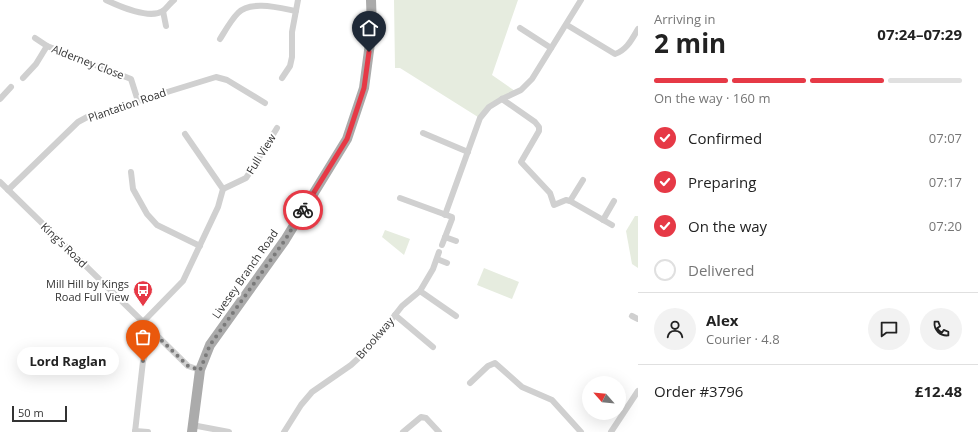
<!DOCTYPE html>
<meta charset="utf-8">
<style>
:root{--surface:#fff;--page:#f2f2f2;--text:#222;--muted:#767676;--line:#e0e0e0;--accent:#e63946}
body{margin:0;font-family:"Open Sans",sans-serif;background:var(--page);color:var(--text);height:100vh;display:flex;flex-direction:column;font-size:15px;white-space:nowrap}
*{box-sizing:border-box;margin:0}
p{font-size:13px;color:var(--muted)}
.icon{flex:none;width:22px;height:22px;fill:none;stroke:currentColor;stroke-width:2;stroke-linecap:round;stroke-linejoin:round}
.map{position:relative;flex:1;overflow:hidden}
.side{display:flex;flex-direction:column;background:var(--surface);width:340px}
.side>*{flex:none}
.needle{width:26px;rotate:297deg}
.controls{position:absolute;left:582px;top:376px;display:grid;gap:8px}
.controls a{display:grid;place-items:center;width:44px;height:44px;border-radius:50%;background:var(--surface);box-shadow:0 4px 16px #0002;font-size:20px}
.scale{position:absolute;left:12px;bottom:10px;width:55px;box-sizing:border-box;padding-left:4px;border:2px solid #333;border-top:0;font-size:11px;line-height:14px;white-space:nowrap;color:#333;-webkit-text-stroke:3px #fff;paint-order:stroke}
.pin{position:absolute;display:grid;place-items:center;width:34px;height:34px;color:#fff;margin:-41px -17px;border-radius:50% 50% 50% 0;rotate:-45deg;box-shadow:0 0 4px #0007}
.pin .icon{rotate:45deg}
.courier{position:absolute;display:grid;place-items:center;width:40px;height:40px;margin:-20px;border:3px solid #e63946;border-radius:50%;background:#fff;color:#222;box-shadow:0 1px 5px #0007}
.bubble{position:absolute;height:28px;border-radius:14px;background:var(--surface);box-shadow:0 4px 16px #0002;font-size:13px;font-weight:700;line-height:28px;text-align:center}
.head em{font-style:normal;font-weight:700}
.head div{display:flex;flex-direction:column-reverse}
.head{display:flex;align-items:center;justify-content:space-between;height:68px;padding:0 16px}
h1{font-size:26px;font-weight:700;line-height:30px}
.bar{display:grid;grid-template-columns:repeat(4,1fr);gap:6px 4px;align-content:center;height:48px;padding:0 16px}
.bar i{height:5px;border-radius:3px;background:var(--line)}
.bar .active{background:var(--accent)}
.bar p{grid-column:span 4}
.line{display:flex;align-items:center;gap:10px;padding:0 16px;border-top:1px solid var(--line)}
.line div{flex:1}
.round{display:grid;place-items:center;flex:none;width:42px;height:42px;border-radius:21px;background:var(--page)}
ol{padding:0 16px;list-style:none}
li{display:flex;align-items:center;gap:12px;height:44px}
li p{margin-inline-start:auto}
li .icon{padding:4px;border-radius:50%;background:var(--accent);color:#fff;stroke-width:4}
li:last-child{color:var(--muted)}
li i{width:22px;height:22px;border:2px solid var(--line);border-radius:50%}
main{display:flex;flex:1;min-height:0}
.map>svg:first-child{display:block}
</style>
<main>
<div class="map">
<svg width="638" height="432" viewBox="0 0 638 432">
<rect width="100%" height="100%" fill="#fff"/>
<!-- green -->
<g fill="#e6ecdf">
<polygon points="394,0 518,0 492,75 515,91 478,117 400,68 395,68"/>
<polygon points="635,216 638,216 638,268 632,264 626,231"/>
<polygon points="385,230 410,239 404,255 382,237"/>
<polygon points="484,268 519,282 512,299 477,285"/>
</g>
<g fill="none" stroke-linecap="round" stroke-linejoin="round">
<!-- street -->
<g stroke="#d0d0d0" stroke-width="6">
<path d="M 106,0 C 119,6 149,20 163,11 C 167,8 170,3 174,0"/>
<polyline points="163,11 166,26"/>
<path d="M 567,25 L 615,54 C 627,50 632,39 638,29"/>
<polyline points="520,28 551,48"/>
<polyline points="35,38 47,46 131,79 138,101"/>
<path d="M 220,39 C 225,31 231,20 238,13 C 250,0 280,8 296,11"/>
<polyline points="23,78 36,64 47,46"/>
<polyline points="282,78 290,66 292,57 292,32 298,0"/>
<polyline points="0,99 11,87"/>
<polyline points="502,99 535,122 539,127 539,131 521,162 550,193 554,205 566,200 570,201 583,180"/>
<polyline points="423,133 468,152"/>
<polyline points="131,172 133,189 147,214 157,225 200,246"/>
<polyline points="0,182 188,366 200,370"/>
<polyline points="223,189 246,178 254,166 277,128"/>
<polyline points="8,190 78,122 91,115 113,112 138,101 216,77 227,80 265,103"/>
<polyline points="400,198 452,217 452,219 442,245"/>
<polyline points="570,201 612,225"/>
<polyline points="445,215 480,118 489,107 502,99 521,90 532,79 581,0"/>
<polyline points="603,220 614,201"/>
<polyline points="445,237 456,241"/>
<polyline points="437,259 447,263"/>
<polyline points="420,291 456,316"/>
<polyline points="395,315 433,347"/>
<polyline points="632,316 638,319"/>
<polyline points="143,322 183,281 218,207 223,189 185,134"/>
<polyline points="470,383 488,366 495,363 522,387 552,400 581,432"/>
<polyline points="192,425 229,432"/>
<polyline points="135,431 148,432"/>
<polyline points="135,432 143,361 153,332"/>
<polyline points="284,432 301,405 312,392 351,365 364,353 377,338 402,306 420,291 433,269 439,252"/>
<polyline points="403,432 421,417 426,418 439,432"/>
<polyline points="611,432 638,391"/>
</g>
<!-- primary -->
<polyline stroke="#ababab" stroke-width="10" points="192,432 200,370 210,345 285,240 347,139 364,88 372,28 371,0"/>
</g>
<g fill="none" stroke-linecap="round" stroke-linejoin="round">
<!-- done -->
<polyline stroke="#7a7a7a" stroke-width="4" stroke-dasharray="0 7.2" points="143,361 153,332 188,366 200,370 210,345 285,240 303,210"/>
<!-- route -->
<polyline stroke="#e63946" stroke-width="5" points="303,210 347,139 364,88 369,52"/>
</g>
<!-- icons -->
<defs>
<g id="bus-pin" transform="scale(1)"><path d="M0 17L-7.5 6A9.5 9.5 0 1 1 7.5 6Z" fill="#e63946" stroke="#fff"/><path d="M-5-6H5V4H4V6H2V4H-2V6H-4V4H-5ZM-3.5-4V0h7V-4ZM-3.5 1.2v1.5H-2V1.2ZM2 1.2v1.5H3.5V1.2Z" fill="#fff"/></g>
</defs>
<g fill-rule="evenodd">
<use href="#bus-pin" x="143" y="290"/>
</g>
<g text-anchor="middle" stroke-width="4" stroke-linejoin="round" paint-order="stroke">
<!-- street labels -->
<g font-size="11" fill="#333" stroke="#fff">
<text transform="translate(88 62) rotate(21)" y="4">Alderney Close</text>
<text transform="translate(127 105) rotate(-19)" y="4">Plantation Road</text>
<text transform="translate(261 154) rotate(-58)" y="4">Full View</text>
<text transform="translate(64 245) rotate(44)" y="4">King's Road</text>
<text transform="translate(245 274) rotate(-55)" y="4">Livesey Branch Road</text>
<text transform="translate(375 338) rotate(-49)" y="4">Brookway</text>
</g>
<!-- poi labels -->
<g font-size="11" fill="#333" stroke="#fff" text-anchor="end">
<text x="129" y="288">Mill Hill by Kings<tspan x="129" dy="13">Road Full View</tspan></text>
</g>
</g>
</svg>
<div class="controls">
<a><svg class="needle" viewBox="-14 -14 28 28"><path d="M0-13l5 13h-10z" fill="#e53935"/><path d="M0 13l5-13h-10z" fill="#767676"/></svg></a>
</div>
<div class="scale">50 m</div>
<div class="pin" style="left:143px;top:361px;background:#ea580c"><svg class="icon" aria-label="bag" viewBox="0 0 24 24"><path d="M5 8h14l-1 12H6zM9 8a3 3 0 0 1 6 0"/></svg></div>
<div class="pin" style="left:369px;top:52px;background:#1f2937"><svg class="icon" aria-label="home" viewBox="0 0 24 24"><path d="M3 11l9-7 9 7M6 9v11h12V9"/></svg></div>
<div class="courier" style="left:303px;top:210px"><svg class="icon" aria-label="bike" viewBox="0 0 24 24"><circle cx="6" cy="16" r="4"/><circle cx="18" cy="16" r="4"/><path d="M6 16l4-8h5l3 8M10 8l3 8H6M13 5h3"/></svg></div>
<div class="bubble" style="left:17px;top:347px;width:102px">Lord Raglan</div>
</div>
<section class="side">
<div class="head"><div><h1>2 min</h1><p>Arriving in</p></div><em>07:24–07:29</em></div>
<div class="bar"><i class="active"></i><i class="active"></i><i class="active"></i><i></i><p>On the way · 160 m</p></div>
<ol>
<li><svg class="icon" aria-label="check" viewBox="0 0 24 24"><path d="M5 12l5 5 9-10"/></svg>Confirmed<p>07:07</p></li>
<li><svg class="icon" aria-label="check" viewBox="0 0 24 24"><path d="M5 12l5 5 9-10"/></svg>Preparing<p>07:17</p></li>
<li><svg class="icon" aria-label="check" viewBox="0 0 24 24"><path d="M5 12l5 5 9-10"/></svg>On the way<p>07:20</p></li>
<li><i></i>Delivered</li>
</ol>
<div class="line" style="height:72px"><a class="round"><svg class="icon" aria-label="person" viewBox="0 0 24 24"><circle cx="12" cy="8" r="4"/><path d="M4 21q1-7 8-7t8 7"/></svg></a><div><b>Alex</b><p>Courier · 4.8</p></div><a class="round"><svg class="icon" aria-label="chat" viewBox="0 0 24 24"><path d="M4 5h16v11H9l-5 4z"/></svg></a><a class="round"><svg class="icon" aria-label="phone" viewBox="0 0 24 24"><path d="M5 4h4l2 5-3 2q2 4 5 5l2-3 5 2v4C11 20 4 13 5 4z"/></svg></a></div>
<div class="line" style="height:52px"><div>Order #3796</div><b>£12.48</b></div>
</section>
</main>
